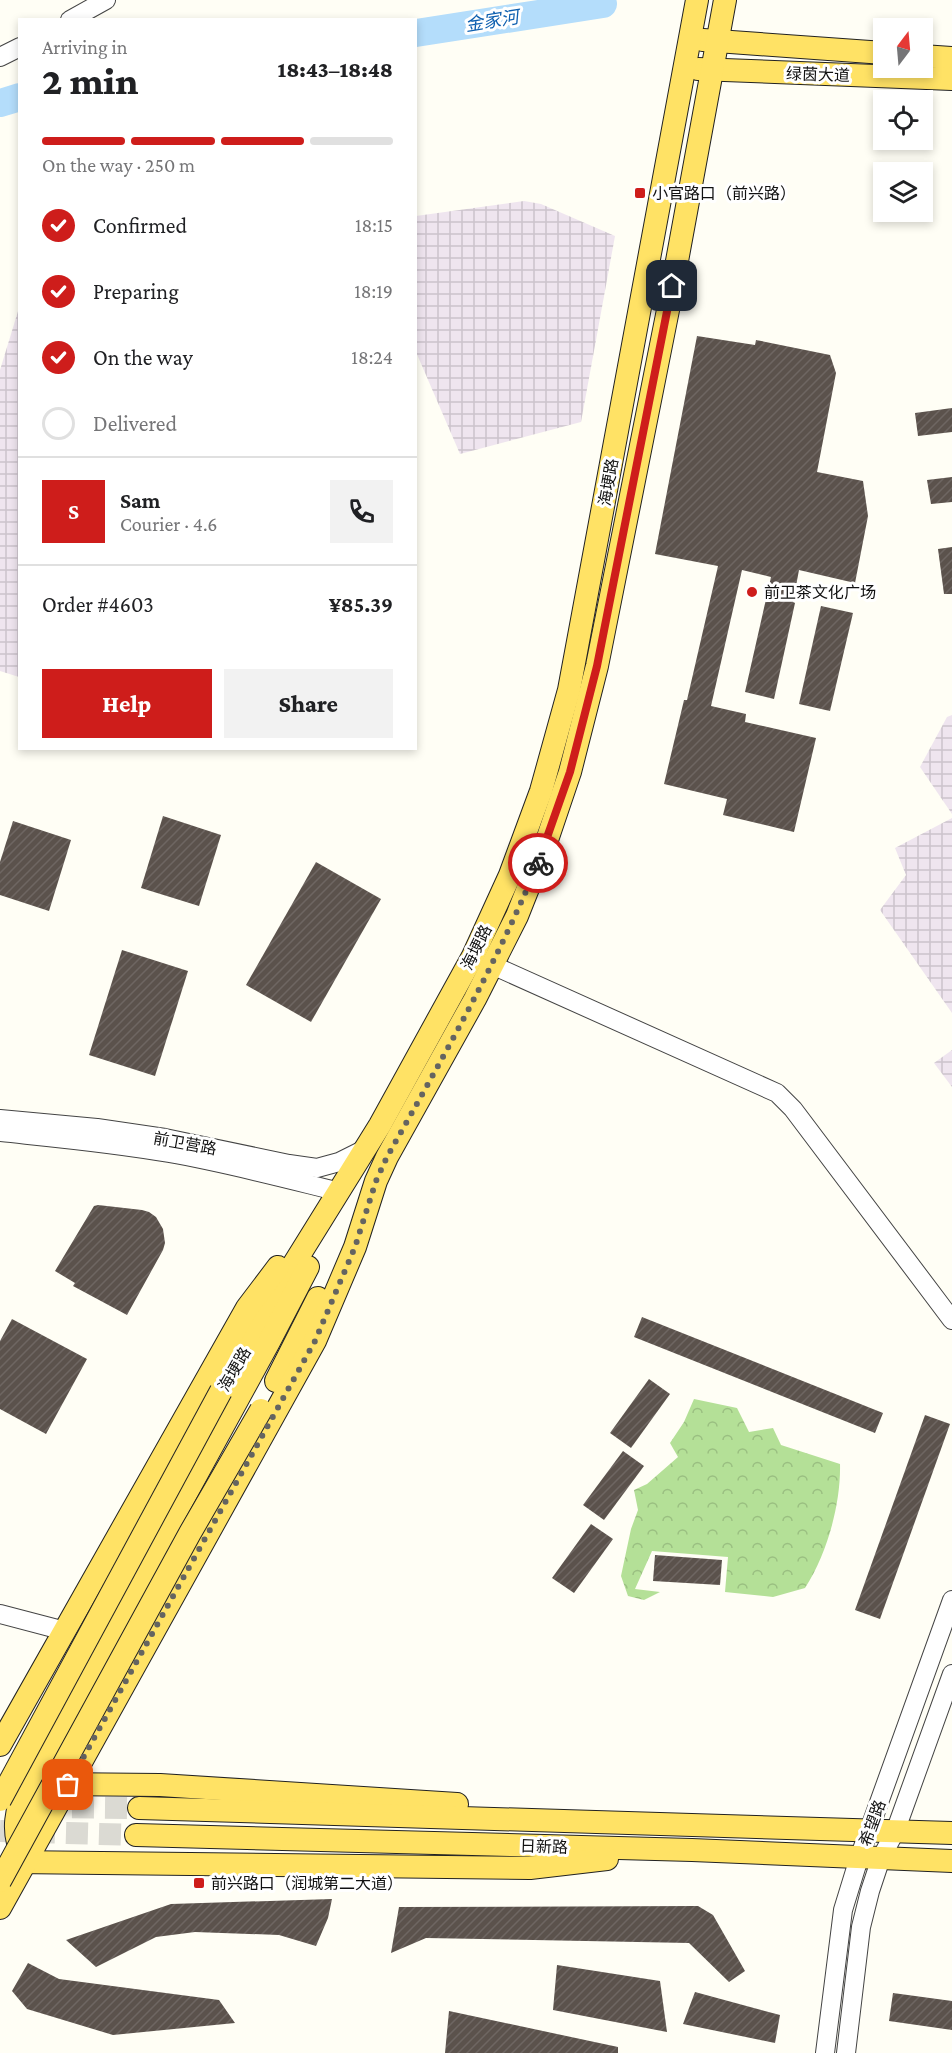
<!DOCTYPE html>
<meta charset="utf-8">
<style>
:root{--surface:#fff;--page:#f2f2f2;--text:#202124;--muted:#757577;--line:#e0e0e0;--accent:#ce1d1b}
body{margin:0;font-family:"Crimson Pro","Noto Sans SC",serif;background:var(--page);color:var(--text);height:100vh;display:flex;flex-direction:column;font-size:22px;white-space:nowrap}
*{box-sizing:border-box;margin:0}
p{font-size:20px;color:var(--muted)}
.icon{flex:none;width:33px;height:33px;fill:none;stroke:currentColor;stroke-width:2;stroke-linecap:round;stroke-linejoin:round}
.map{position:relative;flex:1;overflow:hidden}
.sheet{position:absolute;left:18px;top:18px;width:399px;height:732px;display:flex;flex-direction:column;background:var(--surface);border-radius:0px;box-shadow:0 3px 9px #0003}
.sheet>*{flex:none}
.needle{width:39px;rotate:16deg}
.tools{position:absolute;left:873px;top:18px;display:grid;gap:12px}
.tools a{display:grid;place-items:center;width:60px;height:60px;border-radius:0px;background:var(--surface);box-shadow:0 3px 9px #0003;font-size:30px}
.pin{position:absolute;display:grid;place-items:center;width:51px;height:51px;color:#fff;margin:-26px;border-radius:12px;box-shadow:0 3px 9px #0006}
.courier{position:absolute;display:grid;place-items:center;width:60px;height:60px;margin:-30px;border:4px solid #ce1d1b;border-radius:50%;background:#fff;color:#222;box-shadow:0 2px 8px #0007}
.head em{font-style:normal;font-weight:800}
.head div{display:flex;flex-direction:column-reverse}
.head{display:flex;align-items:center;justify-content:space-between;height:102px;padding:0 24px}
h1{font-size:39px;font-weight:800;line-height:45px}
.bar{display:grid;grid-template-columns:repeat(4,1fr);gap:9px 6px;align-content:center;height:72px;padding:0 24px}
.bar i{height:8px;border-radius:4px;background:var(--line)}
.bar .on{background:var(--accent)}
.bar p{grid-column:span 4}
.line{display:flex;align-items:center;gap:15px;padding:0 24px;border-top:2px solid var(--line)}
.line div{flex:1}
.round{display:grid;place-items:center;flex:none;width:63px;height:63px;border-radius:0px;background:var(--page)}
ol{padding:0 24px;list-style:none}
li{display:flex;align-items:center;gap:18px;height:66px}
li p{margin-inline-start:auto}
li .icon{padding:6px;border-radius:50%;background:var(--accent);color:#fff;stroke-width:4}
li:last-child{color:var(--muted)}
li i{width:33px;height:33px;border:3px solid var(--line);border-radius:50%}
.action{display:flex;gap:12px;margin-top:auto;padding:12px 24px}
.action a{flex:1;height:69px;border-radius:0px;background:var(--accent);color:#fff;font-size:24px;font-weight:800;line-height:69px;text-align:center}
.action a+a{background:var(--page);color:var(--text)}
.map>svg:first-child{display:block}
</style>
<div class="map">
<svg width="952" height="2053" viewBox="0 0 952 2053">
<defs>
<pattern id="industrial-grid" width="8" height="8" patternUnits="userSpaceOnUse" patternTransform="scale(1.5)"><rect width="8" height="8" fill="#efe5ef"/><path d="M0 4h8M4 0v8" fill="none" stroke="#ccc3cc"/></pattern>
<pattern id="forest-crowns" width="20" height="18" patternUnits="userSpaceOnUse" patternTransform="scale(1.5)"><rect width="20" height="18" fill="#b4e097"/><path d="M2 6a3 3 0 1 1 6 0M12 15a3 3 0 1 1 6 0" fill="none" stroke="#9abf81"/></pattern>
<pattern id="building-hatch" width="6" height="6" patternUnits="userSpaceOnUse" patternTransform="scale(1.5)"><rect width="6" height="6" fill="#5b524c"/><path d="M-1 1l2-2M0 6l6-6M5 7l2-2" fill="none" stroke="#6e6662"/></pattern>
</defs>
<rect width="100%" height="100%" fill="#fffef5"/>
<!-- industrial -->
<g fill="url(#industrial-grid)">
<polygon points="524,201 541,204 615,236 581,422 460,454 416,352 416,216"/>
<polygon points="19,308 20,308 19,677 0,671 0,370"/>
<polygon points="952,715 952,814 920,767 947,717"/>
<polygon points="952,818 952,1013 880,910 906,875 895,848"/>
<polygon points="952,1050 952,1087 934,1063"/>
</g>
<!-- forest -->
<path fill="url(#forest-crowns)" d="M 694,1399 L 737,1408 L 749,1432 L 773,1428 L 781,1445 L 840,1464 C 841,1504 827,1554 805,1588 L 773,1597 L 725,1592 L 728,1557 L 652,1551 L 635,1589 L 660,1592 L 644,1600 L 628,1596 L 621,1576 L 631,1529 L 638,1510 L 634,1490 L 647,1484 L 678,1457 L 670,1443 L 684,1422 Z"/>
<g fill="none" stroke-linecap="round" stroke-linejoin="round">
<!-- river -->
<g stroke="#b4ddfb" stroke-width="28">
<polyline points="416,33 603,4"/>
<polyline points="0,103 20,97"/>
</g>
</g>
<!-- building -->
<g fill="url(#building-hatch)">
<polygon points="697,336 755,345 756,340 830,355 836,373 817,472 863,481 868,516 855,583 799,570 793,602 795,603 774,699 745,692 771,577 742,570 711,706 746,714 745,722 816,738 794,832 723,815 727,799 664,784 684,700 687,700 718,566 655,554"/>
<polygon points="952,408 952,432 918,436 915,413"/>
<polygon points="952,477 952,502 931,504 927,480"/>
<polygon points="952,547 952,594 944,594 938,549"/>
<polygon points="821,606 853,613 830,711 799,704"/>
<polygon points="163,816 221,835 199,906 141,888"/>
<polygon points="13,821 71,840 49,911 0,895 0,862"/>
<polygon points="316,862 381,899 311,1022 246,985"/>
<polygon points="122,950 188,971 155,1076 89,1055"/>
<polygon points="98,1205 142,1210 149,1212 156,1217 163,1229 165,1243 163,1250 127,1315 73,1286 75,1283 55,1271 94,1206"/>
<polygon points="642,1317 883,1413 875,1433 634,1337"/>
<polygon points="12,1319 87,1359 46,1434 0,1409 0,1341"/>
<polygon points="649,1379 670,1394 631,1448 610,1433"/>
<polygon points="925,1415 950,1424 880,1619 855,1610"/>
<polygon points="623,1451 644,1466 604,1520 583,1505"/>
<polygon points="591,1524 613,1539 574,1593 552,1578"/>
<polygon points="655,1555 722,1560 720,1585 653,1581"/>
<polygon points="332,1899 328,1918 316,1946 279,1935 195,1932 156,1937 96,1967 66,1940 171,1904"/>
<polygon points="698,1906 713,1915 745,1971 729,1982 689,1943 426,1938 391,1953 399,1907"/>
<polygon points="28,1963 59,1979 219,2000 235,2023 113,2035 27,2009 12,1991"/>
<polygon points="557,1965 660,1981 667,2032 553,2010"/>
<polygon points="695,1992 780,2015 775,2043 683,2024"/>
<polygon points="893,1993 952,2001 952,2030 889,2021"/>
<polygon points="449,2011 618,2047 618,2053 445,2053"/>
</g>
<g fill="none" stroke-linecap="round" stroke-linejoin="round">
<!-- major-tunnel -->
<g stroke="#dbdad3" stroke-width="22" stroke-dasharray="22 11" stroke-linecap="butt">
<polyline points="39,1807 139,1808"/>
<polyline points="0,1831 136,1835"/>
</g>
<!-- minor casing -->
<g stroke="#444" stroke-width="20">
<g id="minor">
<polyline points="70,20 106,0"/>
<polyline points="0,57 20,47"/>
<polyline points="492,965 777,1093 793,1109 952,1320"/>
<polyline points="0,1119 97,1128 165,1138 289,1164 317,1168 339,1162 365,1149"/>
<path d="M 0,1132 C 57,1138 113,1143 169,1153 C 227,1163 283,1178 340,1192"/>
<polyline points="0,1614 65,1631"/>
<polyline points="825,2053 843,1910 859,1858 952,1600"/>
<polyline points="846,2053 861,1927 870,1891 881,1858 895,1832 952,1674"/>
</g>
</g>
<!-- major casing -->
<g stroke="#222" stroke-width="24">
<g id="major">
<polyline points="703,40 884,53"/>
<polyline points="922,56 952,58"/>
<polyline points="698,69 952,79"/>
<polyline points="276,1381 318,1298"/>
<polyline points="221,1391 290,1270 380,1125 473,956 510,875 541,791 569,690 697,0"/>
<polyline points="0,1745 247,1308 278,1267"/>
<polyline points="55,1784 160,1785 457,1804"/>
<polyline points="139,1808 952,1833"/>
<polyline points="136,1835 692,1850 952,1861"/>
<path d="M 24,1858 C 10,1832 16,1808 28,1783 L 269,1342 L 308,1267"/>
<polyline points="13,1862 530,1868 607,1859"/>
<polyline points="0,1908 315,1341 355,1247 376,1181 387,1157 475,999 517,916 546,843 570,772 597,666 668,310 725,0"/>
</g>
</g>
<!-- minor -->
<use href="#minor" stroke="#fff" stroke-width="18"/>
<!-- major -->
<use href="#major" stroke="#ffe265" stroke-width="22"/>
<!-- major-bridge casing -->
<g stroke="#222" stroke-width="24" stroke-linecap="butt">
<g id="major-bridge">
<polyline points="0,1800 221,1391"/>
<polyline points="0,1881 190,1533 261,1410"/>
</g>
</g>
<!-- major-bridge -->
<use href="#major-bridge" stroke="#ffe265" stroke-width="22"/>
</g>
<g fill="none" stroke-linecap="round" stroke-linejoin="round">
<!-- done -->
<path stroke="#646461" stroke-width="6" stroke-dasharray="0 10.8" d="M 68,1785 L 315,1341 L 355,1247 L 376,1181 L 387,1157 C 441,1061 496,965 538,863"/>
<!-- route -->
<polyline stroke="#ce1d1b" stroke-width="8" points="538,863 570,772 597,666 672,286"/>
</g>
<!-- markers -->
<g fill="#ce1d1b" stroke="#fff" stroke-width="2">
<rect x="634" y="187" width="12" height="12" rx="3"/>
<circle cx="752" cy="592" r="6"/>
<rect x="193" y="1877" width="12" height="12" rx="3"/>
</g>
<g text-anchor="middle" stroke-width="6" stroke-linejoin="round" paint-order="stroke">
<!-- street labels -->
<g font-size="16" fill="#111" stroke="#fff">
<text transform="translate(818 74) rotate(2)" y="6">绿茵大道</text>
<text transform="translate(608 482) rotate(-80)" y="6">海埂路</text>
<text transform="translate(476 947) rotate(-64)" y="6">海埂路</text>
<text transform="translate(185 1143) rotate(10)" y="6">前卫营路</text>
<text transform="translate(234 1369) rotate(-60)" y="6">海埂路</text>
<text transform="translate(872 1823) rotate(-70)" y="6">希望路</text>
<text transform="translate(544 1846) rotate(2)" y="6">日新路</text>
</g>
<!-- poi labels -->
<g font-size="16" fill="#111" stroke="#fff" text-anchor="start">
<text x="652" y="199">小官路口（前兴路）</text>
<text x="764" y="598">前卫茶文化广场</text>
<text x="211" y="1889">前兴路口（润城第二大道）</text>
</g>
<!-- water labels -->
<g font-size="18" font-style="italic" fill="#0d5faf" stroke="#fff">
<text transform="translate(492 21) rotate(-9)" y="6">金家河</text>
</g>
</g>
</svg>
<div class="tools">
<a><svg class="needle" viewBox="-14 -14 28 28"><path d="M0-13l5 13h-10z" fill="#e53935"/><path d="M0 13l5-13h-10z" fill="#757577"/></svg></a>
<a><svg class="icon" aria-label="locate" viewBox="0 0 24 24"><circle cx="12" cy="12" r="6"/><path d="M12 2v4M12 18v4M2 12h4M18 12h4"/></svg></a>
<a><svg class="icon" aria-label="layers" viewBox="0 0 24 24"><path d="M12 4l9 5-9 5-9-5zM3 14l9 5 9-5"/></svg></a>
</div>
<div class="pin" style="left:68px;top:1785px;background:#ea580c"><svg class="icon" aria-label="bag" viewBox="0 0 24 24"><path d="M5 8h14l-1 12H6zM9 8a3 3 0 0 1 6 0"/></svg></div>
<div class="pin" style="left:672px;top:286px;background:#1f2937"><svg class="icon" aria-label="home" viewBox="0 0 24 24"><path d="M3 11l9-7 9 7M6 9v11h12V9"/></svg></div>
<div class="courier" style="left:538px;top:863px"><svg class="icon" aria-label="bike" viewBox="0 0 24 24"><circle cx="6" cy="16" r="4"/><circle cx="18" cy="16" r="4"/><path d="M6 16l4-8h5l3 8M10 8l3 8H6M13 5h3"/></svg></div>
<section class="sheet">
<div class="head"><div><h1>2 min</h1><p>Arriving in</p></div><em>18:43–18:48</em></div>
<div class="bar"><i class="on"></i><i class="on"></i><i class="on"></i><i></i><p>On the way · 250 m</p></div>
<ol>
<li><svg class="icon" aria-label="check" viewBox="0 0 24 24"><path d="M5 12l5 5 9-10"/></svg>Confirmed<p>18:15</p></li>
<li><svg class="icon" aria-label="check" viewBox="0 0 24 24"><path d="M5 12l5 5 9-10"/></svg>Preparing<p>18:19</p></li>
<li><svg class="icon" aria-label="check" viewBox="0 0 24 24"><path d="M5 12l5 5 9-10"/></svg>On the way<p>18:24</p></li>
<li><i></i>Delivered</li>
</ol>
<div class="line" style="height:108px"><b class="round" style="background:var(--accent);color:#fff">S</b><div><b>Sam</b><p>Courier · 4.6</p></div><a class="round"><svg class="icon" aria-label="phone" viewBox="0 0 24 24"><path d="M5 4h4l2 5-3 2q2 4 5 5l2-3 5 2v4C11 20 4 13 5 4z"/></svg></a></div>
<div class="line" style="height:78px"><div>Order #4603</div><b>¥85.39</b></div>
<div class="action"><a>Help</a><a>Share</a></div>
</section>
</div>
